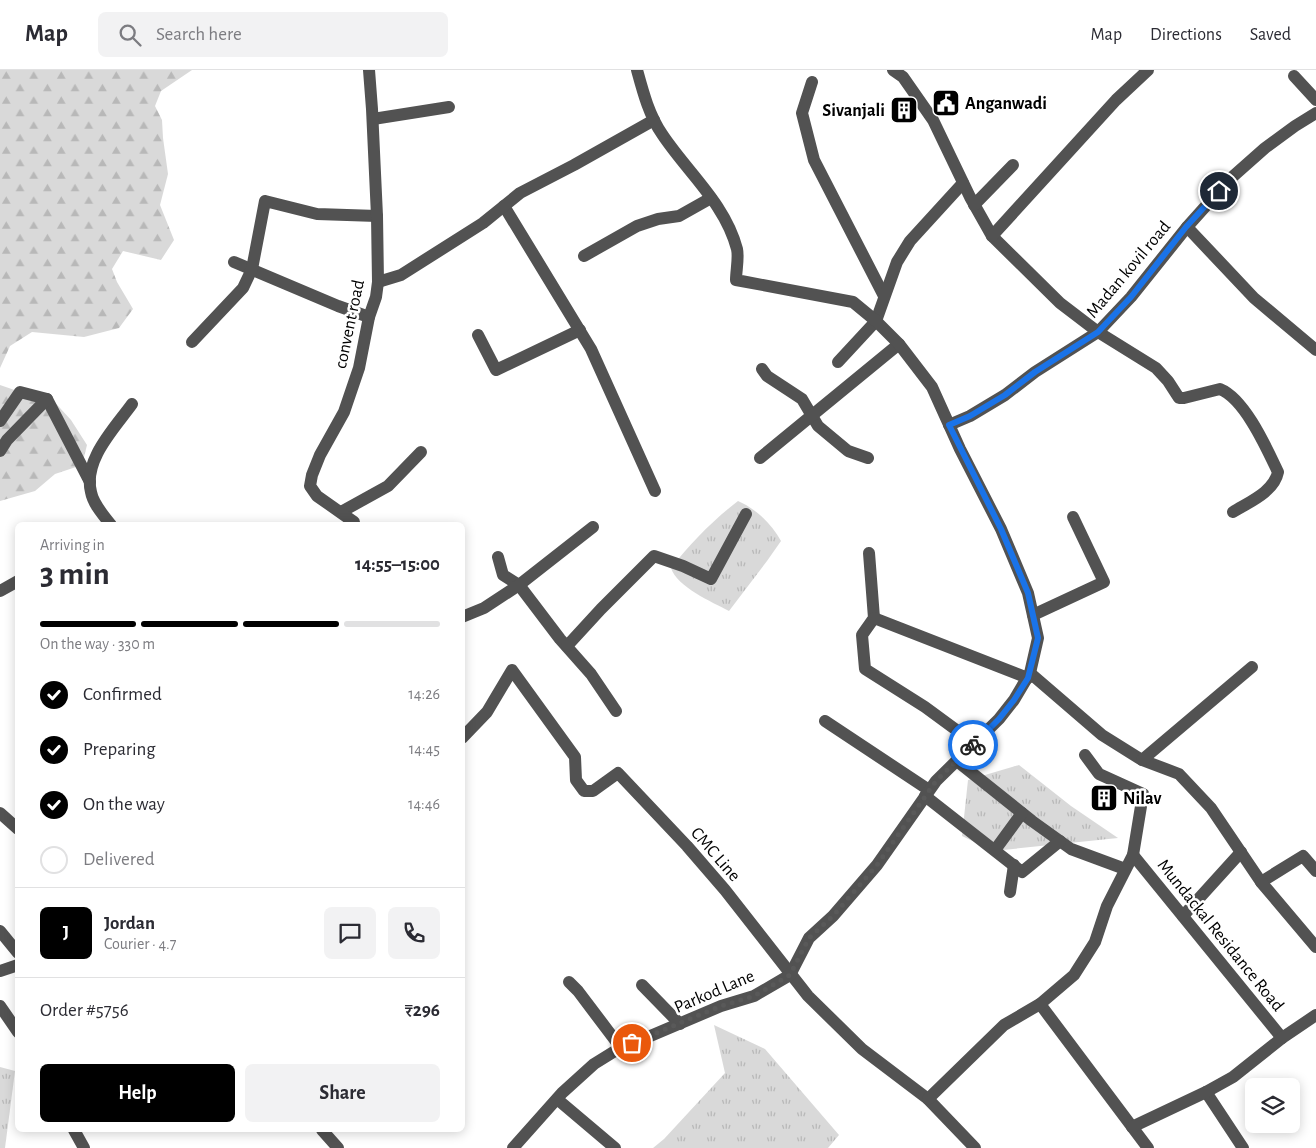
<!DOCTYPE html>
<meta charset="utf-8">
<style>
:root{--surface:#fff;--page:#f2f2f3;--text:#2b2b33;--muted:#7c7c81;--line:#e1e1e2;--accent:#000}
body{margin:0;font-family:"Alegreya Sans",sans-serif;background:var(--page);color:var(--text);height:100vh;display:flex;flex-direction:column;font-size:19px;white-space:nowrap}
*{box-sizing:border-box;margin:0}
p{font-size:16px;color:var(--muted)}
.icon{flex:none;width:28px;height:28px;fill:none;stroke:currentColor;stroke-width:2;stroke-linecap:round;stroke-linejoin:round}
.map{position:relative;flex:1;overflow:hidden}
.panel{position:absolute;left:15px;top:452px;width:450px;height:610px;display:flex;flex-direction:column;background:var(--surface);border-radius:8px;box-shadow:0 2px 12px #0003}
.panel>*{flex:none}
.fabs{position:absolute;left:1245px;top:1008px;display:grid;gap:10px}
.fabs a{display:grid;place-items:center;width:55px;height:55px;border-radius:8px;background:var(--surface);box-shadow:0 2px 12px #0003;font-size:25px}
.pin{position:absolute;display:grid;place-items:center;width:42px;height:42px;color:#fff;margin:-21px;border:2px solid #fff;border-radius:50%;box-shadow:0 1px 5px #0007}
.courier{position:absolute;display:grid;place-items:center;width:50px;height:50px;margin:-25px;border:4px solid #1a73e8;border-radius:50%;background:#fff;color:#222;box-shadow:0 1px 6px #0007}
.overview em{font-style:normal;font-weight:700}
.overview div{display:flex;flex-direction:column-reverse}
.overview{display:flex;align-items:center;justify-content:space-between;height:85px;padding:0 25px}
h1{font-size:32px;font-weight:700;line-height:38px}
.bar{display:grid;grid-template-columns:repeat(4,1fr);gap:8px 5px;align-content:center;height:60px;padding:0 25px}
.bar i{height:6px;border-radius:4px;background:var(--line)}
.bar .current{background:var(--accent)}
.bar p{grid-column:span 4}
.line{display:flex;align-items:center;gap:12px;padding:0 25px;border-top:1px solid var(--line)}
.line div{flex:1}
.round{display:grid;place-items:center;flex:none;width:52px;height:52px;border-radius:8px;background:var(--page)}
ol{padding:0 25px;list-style:none}
li{display:flex;align-items:center;gap:15px;height:55px}
li p{margin-inline-start:auto}
li .icon{padding:5px;border-radius:50%;background:var(--accent);color:#fff;stroke-width:4}
li:last-child{color:var(--muted)}
li i{width:28px;height:28px;border:2px solid var(--line);border-radius:50%}
.button{display:flex;gap:10px;margin-top:auto;padding:10px 25px}
.button a{flex:1;height:58px;border-radius:8px;background:var(--accent);color:#fff;font-size:20px;font-weight:700;line-height:58px;text-align:center}
.button a+a{background:var(--page);color:var(--text)}
header{display:flex;align-items:center;gap:30px;box-sizing:border-box;height:70px;padding:0 25px;background:var(--surface);border-bottom:1px solid var(--line)}
header strong{font-size:24px}
nav{display:flex;gap:28px;margin-inline-start:auto;font-size:18px}
.search{width:350px;height:45px;background:var(--page);display:flex;align-items:center;gap:12px;box-sizing:border-box;padding:0 18px;border-radius:8px;color:var(--muted);font-size:19px}
.map>svg:first-child{display:block}
</style>
<header>
<strong>Map</strong>
<div class="search"><svg class="icon" aria-label="search" viewBox="0 0 24 24"><circle cx="10" cy="10" r="6"/><path d="M15 15l6 6"/></svg>Search here</div>
<nav><a>Map</a><a>Directions</a><a>Saved</a></nav>
</header>
<div class="map">
<svg width="1316" height="1078" viewBox="0 0 1316 1078">
<defs>
<pattern id="grass-tufts" width="24" height="20" patternUnits="userSpaceOnUse" patternTransform="scale(1.25)"><rect width="24" height="20" fill="#d9d9d9"/><path d="M3 7l-1-3M5 7V3M7 7l1-3M15 17l-1-3M17 17v-4M19 17l1-3" fill="none" stroke="#b8b8b8"/></pattern>
<pattern id="forest-firs" width="22" height="20" patternUnits="userSpaceOnUse" patternTransform="scale(1.25)"><rect width="22" height="20" fill="#d9d9d9"/><path d="M5 1l3.5 6h-7zM16 11l3.5 6h-7z" fill="#b8b8b8"/></pattern>
</defs>
<rect width="100%" height="100%" fill="#fff"/>
<!-- grass -->
<g fill="url(#grass-tufts)">
<path d="M 738,431 C 756,439 771,453 781,471 L 767,491 L 729,541 C 712,532 677,517 671,498 C 691,473 712,451 738,431 Z"/>
<polygon points="1019,695 1071,736 1118,768 993,781 962,766 968,710"/>
<polygon points="714,955 765,979 839,1065 828,1078 653,1078 664,1069 725,1003"/>
<polygon points="0,997 15,1001 5,1078 0,1078"/>
</g>
<!-- forest -->
<g fill="url(#forest-firs)">
<polygon points="0,0 192,0 161,21 155,36 162,50 163,68 168,104 160,135 174,170 161,190 123,181 112,199 117,212 133,239 119,258 84,267 32,262 10,276 0,298"/>
<polygon points="0,315 29,325 49,326 71,350 87,375 82,395 55,404 35,421 0,431"/>
</g>
<g fill="none" stroke-linecap="round" stroke-linejoin="round">
<!-- minor -->
<g stroke="#525252" stroke-width="12">
<path d="M 893,0 L 903,7 L 933,50 L 970,127 L 992,166 L 1060,233 L 1098,262 L 1156,298 L 1168,311 L 1179,328 L 1184,328 L 1220,319 C 1245,329 1267,379 1278,402 C 1274,422 1249,432 1233,442"/>
<polyline points="1294,6 1316,30"/>
<polyline points="812,12 802,43 814,90 884,226"/>
<polyline points="373,49 449,37"/>
<polyline points="974,135 1013,95"/>
<polyline points="504,136 591,279 655,421"/>
<polyline points="1187,157 1254,228 1316,280"/>
<polyline points="992,166 1116,30 1148,0"/>
<polyline points="584,186 637,156 658,149 679,146 711,128"/>
<polyline points="234,192 338,236 369,247"/>
<polyline points="378,212 401,205 483,153 520,123 574,95 654,50"/>
<polyline points="478,265 496,300 580,260"/>
<polyline points="192,272 243,218 252,199 265,131 317,144 377,146"/>
<polyline points="838,292 876,251 897,192 910,171 963,113"/>
<polyline points="762,299 767,306 802,329 818,356 848,381 868,388"/>
<polyline points="0,351 20,322 47,329 90,412"/>
<polyline points="949,355 970,346 1005,325 1035,302 1098,262 1131,227 1187,157 1230,109 1265,78 1295,56 1316,43"/>
<polyline points="0,381 7,370 47,329"/>
<polyline points="760,388 899,274"/>
<polyline points="341,442 388,416 421,382"/>
<path d="M 111,455 C 104,446 93,434 91,422 C 83,390 114,359 132,334"/>
<polyline points="354,455 354,452 317,426 310,416 312,405 320,385 344,342 359,298 369,247 376,227 378,212 377,146 372,39 369,0"/>
<polyline points="869,483 874,548 862,565 865,599 925,637 974,673"/>
<polyline points="498,487 503,505 519,515 560,569 591,604 616,641"/>
<polyline points="0,521 18,511"/>
<polyline points="1033,545 1104,512 1073,447"/>
<polyline points="462,547 484,538 519,515 593,457"/>
<polyline points="874,548 1028,608"/>
<polyline points="567,576 601,539 654,486 683,496 711,509 746,444"/>
<polyline points="1030,603 1102,665 1142,690 1179,704 1211,738 1261,812 1303,786 1316,801"/>
<polyline points="825,651 929,720"/>
<polyline points="462,668 487,642 512,600 575,687 576,710 584,721 593,721 618,703 687,776 725,820 808,926 862,979 928,1029 975,1078"/>
<polyline points="1142,690 1252,597"/>
<polyline points="957,691 1032,751 1071,779 1125,799"/>
<polyline points="925,726 1022,802 1060,771"/>
<polyline points="0,743 18,759"/>
<polyline points="995,780 1022,743"/>
<polyline points="1133,785 1282,968"/>
<polyline points="1261,812 1316,877"/>
<polyline points="1010,822 1014,795"/>
<polyline points="1183,846 1241,782"/>
<polyline points="0,861 18,883"/>
<polyline points="0,901 18,895"/>
<polyline points="569,912 578,921 621,978"/>
<polyline points="642,915 680,954"/>
<polyline points="1040,934 1148,1078"/>
<polyline points="0,936 18,962"/>
<polyline points="1206,1022 1243,1078"/>
<polyline points="557,1029 615,1078"/>
<polyline points="928,1029 1004,955 1040,934 1074,905 1095,872 1107,836 1133,785 1143,724 1099,704 1085,685"/>
<polyline points="1132,1057 1206,1022 1233,1007 1282,968 1316,945"/>
<polyline points="74,1060 84,1078"/>
<polyline points="322,1060 338,1078"/>
<path d="M 513,1078 L 562,1023 L 594,994 L 615,981 L 721,936 L 754,926 L 790,905 L 809,868 L 833,846 L 877,795 L 936,711 L 999,649 L 1014,630 L 1030,603 L 1038,568 L 1028,523 L 1001,459 L 960,379 L 932,317 L 899,274 L 876,251 L 853,232 L 736,210 C 736,201 739,188 737,179 C 725,133 687,102 662,64 C 649,45 643,22 637,0"/>
</g>
</g>
<g fill="none" stroke-linecap="round" stroke-linejoin="round">
<!-- done -->
<polyline stroke="#595959" stroke-width="5" stroke-dasharray="0 9" points="632,973 721,936 754,926 790,905 809,868 833,846 877,795 936,711 973,675"/>
<!-- route -->
<polyline stroke="#1a73e8" stroke-width="6" points="973,675 999,649 1014,630 1028,608 1038,568 1028,523 1001,459 949,355 970,346 1005,325 1035,302 1098,262 1131,227 1186,157 1219,121"/>
</g>
<!-- icons -->
<defs>
<g id="civic-square" transform="scale(1.4375)"><rect x="-9" y="-9" width="18" height="18" rx="4" fill="#000" stroke="#fff"/><path d="M-.6-6.5H3V-4.5H.6V-3L4-1V1h2V6H-6V1h2V-1L-.6-3ZM-1.2 2.5V6h2.4V2.5Z" fill="#fff"/></g>
<g id="building-square" transform="scale(1.4375)"><rect x="-9" y="-9" width="18" height="18" rx="4" fill="#000" stroke="#fff"/><path d="M-4-6H4V6H1V3H-1V6H-4ZM-2.5-4.3h1.7v1.8h-1.7ZM.8-4.3h1.7v1.8H.8ZM-2.5-1h1.7V.8h-1.7ZM.8-1h1.7V.8H.8Z" fill="#fff"/></g>
</defs>
<g fill-rule="evenodd">
<use href="#civic-square" x="946" y="33"/>
<use href="#building-square" x="904" y="40"/>
<use href="#building-square" x="1104" y="728"/>
</g>
<g text-anchor="middle" stroke-width="5" stroke-linejoin="round" paint-order="stroke">
<!-- poi labels -->
<g font-size="18" font-weight="bold" fill="#000" stroke="#fff" text-anchor="start">
<text x="965" y="39">Anganwadi</text>
<text x="885" y="46" text-anchor="end">Sivanjali</text>
<text x="1123" y="734">Nilav</text>
</g>
<!-- street labels -->
<g font-size="18" fill="#000" stroke="#fff">
<text transform="translate(1128 199) rotate(-50)" y="6">Madan kovil road</text>
<text transform="translate(349 254) rotate(-78)" y="6">convent road</text>
<text transform="translate(716 784) rotate(49)" y="6">CMC Line</text>
<text transform="translate(1221 865) rotate(51)" y="6">Mundackal Residance Road</text>
<text transform="translate(714 921) rotate(-23)" y="6">Parkod Lane</text>
</g>
</g>
</svg>
<div class="fabs">
<a><svg class="icon" aria-label="layers" viewBox="0 0 24 24"><path d="M12 4l9 5-9 5-9-5zM3 14l9 5 9-5"/></svg></a>
</div>
<div class="pin" style="left:632px;top:973px;background:#ea580c"><svg class="icon" aria-label="bag" viewBox="0 0 24 24"><path d="M5 8h14l-1 12H6zM9 8a3 3 0 0 1 6 0"/></svg></div>
<div class="pin" style="left:1219px;top:121px;background:#1f2937"><svg class="icon" aria-label="home" viewBox="0 0 24 24"><path d="M3 11l9-7 9 7M6 9v11h12V9"/></svg></div>
<div class="courier" style="left:973px;top:675px"><svg class="icon" aria-label="bike" viewBox="0 0 24 24"><circle cx="6" cy="16" r="4"/><circle cx="18" cy="16" r="4"/><path d="M6 16l4-8h5l3 8M10 8l3 8H6M13 5h3"/></svg></div>
<section class="panel">
<div class="overview"><div><h1>3 min</h1><p>Arriving in</p></div><em>14:55–15:00</em></div>
<div class="bar"><i class="current"></i><i class="current"></i><i class="current"></i><i></i><p>On the way · 330 m</p></div>
<ol>
<li><svg class="icon" aria-label="check" viewBox="0 0 24 24"><path d="M5 12l5 5 9-10"/></svg>Confirmed<p>14:26</p></li>
<li><svg class="icon" aria-label="check" viewBox="0 0 24 24"><path d="M5 12l5 5 9-10"/></svg>Preparing<p>14:45</p></li>
<li><svg class="icon" aria-label="check" viewBox="0 0 24 24"><path d="M5 12l5 5 9-10"/></svg>On the way<p>14:46</p></li>
<li><i></i>Delivered</li>
</ol>
<div class="line" style="height:90px"><b class="round" style="background:var(--accent);color:#fff">J</b><div><b>Jordan</b><p>Courier · 4.7</p></div><a class="round"><svg class="icon" aria-label="chat" viewBox="0 0 24 24"><path d="M4 5h16v11H9l-5 4z"/></svg></a><a class="round"><svg class="icon" aria-label="phone" viewBox="0 0 24 24"><path d="M5 4h4l2 5-3 2q2 4 5 5l2-3 5 2v4C11 20 4 13 5 4z"/></svg></a></div>
<div class="line" style="height:65px"><div>Order #5756</div><b>₹296</b></div>
<div class="button"><a>Help</a><a>Share</a></div>
</section>
</div>
